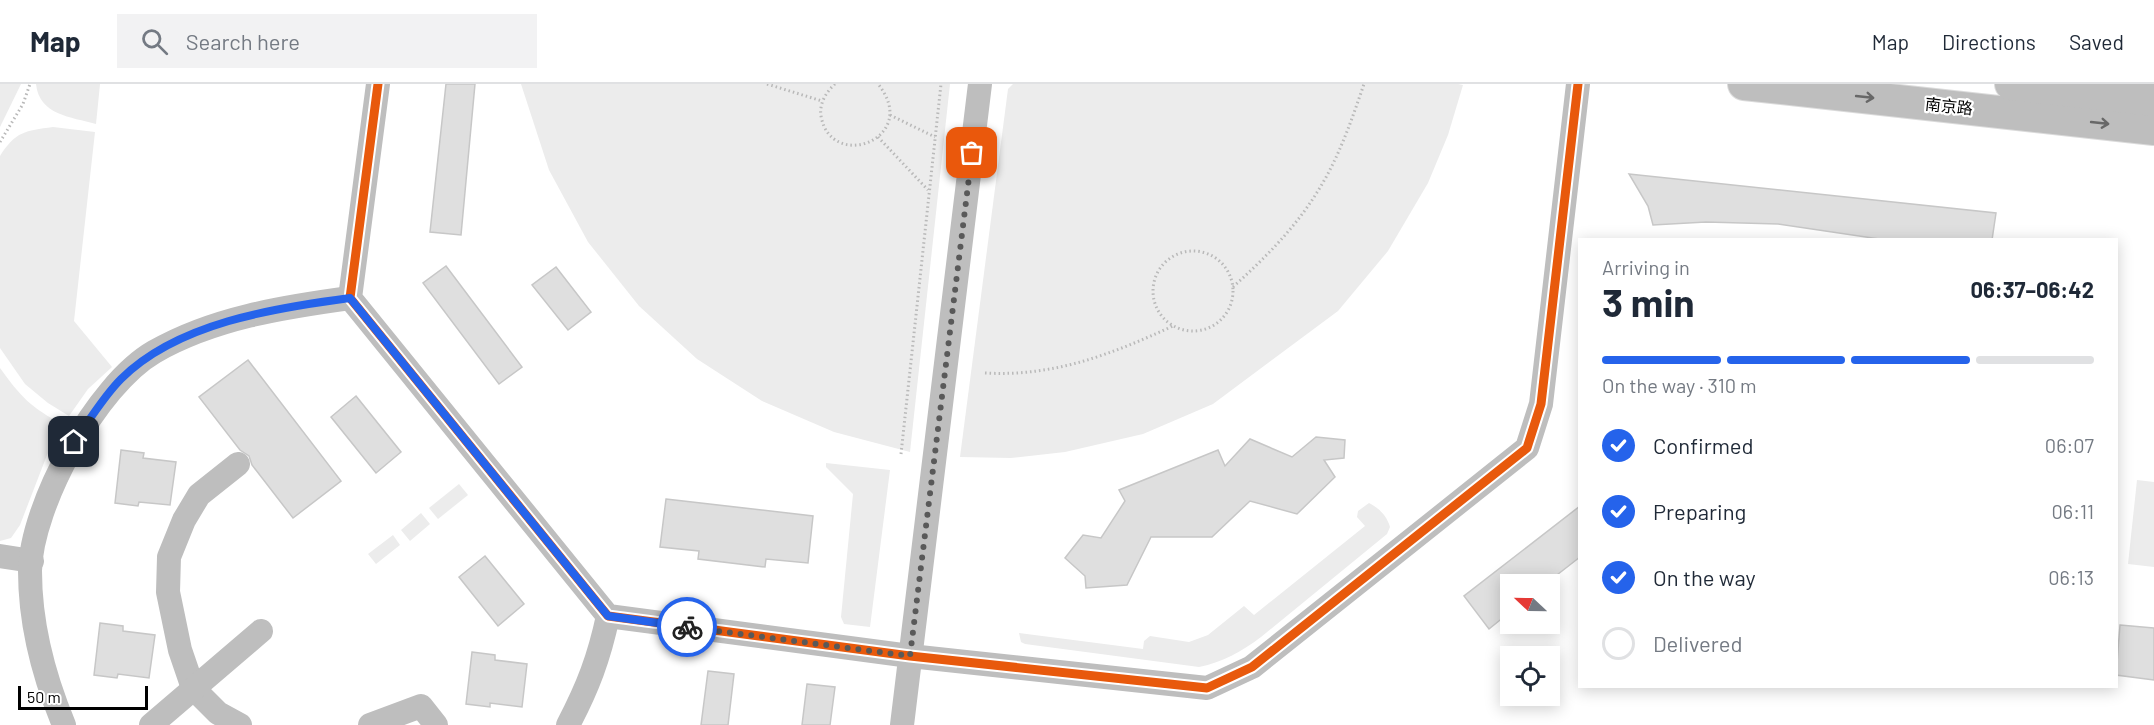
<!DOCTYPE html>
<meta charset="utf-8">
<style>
:root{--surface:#fff;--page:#f2f2f3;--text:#1f2937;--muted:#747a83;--line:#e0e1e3;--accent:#2563eb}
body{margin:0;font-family:Barlow,"Noto Sans SC",sans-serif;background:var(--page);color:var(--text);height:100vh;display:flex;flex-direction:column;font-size:22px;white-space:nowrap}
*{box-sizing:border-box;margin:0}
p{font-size:20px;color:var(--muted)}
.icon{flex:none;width:33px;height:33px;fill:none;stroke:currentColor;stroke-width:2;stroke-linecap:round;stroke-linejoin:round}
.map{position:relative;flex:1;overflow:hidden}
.sheet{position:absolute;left:1578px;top:154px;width:540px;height:450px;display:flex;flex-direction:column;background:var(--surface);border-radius:0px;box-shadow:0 3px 15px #0003}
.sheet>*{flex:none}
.needle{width:39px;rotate:292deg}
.fabs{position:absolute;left:1500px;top:490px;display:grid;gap:12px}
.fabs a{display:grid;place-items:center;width:60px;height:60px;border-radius:0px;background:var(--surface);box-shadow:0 3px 15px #0003;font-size:30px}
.scale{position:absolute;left:18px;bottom:15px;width:130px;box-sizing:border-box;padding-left:6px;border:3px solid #000;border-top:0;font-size:16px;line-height:21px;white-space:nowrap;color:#000;-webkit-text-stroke:4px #fff;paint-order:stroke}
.pin{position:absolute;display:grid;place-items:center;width:51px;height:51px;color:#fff;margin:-26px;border-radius:12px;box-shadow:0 3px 9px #0006}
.courier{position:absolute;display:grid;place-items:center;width:60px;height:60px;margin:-30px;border:4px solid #2563eb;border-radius:50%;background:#fff;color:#222;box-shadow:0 2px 8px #0007}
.headline em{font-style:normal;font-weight:700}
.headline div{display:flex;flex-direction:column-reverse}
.headline{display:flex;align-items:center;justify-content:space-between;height:102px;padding:0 24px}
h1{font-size:39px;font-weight:700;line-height:45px}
.bar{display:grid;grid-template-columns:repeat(4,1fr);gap:9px 6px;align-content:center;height:72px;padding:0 24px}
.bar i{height:8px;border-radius:4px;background:var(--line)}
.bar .current{background:var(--accent)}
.bar p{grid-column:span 4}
ol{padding:0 24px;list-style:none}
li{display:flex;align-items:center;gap:18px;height:66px}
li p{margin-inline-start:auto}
li .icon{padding:6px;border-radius:50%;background:var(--accent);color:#fff;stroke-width:4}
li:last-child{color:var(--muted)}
li i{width:33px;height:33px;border:3px solid var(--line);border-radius:50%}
header{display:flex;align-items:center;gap:36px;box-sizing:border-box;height:84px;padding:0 30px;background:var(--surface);border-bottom:2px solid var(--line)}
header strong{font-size:28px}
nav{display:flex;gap:33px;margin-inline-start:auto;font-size:21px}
.search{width:420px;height:54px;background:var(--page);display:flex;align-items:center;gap:15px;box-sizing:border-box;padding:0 21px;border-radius:0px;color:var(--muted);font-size:22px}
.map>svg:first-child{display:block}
</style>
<header>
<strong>Map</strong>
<div class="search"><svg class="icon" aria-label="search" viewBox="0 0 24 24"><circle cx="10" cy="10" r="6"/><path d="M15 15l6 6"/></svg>Search here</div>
<nav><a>Map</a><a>Directions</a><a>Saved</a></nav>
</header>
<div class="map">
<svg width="2154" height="641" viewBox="0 0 2154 641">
<rect width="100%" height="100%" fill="#fff"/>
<!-- green -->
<g fill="#ececec">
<polygon points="0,0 21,0 0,43"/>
<path d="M 36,0 L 100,0 L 96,40 C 71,33 39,31 36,0 Z"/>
<polygon points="521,0 950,0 910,368 834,348 762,317 697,275 639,222 588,158 549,86"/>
<polygon points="1013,0 1458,0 1463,1 1448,51 1428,99 1388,167 1338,227 1213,320 1143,350 1065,368 1011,374 960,373 1008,5"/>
<path d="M 53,43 L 95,48 L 74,237 L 112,283 L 88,305 L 69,332 L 48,319 L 25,300 L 0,264 L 0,72 C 16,47 25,47 53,43 Z"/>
<path d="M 0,284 C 20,312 32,325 63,340 L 47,371 L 20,441 L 11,454 L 0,457 Z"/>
<polygon points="826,379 890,386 870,543 844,540 841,533 853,410 826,383"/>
<polygon points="2137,396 2154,398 2154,483 2128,480"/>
<polygon points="459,400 468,411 438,435 429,424"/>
<path d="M 1369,419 C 1379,424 1387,432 1390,443 L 1387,450 L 1261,553 C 1241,568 1223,578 1199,583 L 1025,560 L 1021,558 L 1019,549 L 1143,565 L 1144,557 L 1150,552 L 1189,558 L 1208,551 L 1244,522 L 1254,531 L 1365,442 L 1357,433 L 1358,427 Z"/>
<polygon points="421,429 430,440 410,457 401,446"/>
<polygon points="393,451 400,461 376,480 368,470"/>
</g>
<!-- building -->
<g fill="#dfdfdf" stroke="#c7c7c7" stroke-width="1.5">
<polygon points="446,0 475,0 461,151 430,148"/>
<polygon points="1629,90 1996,129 1992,156 1886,156 1778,140 1706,138 1653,141 1648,122"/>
<polygon points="446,182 522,283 499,300 423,199"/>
<polygon points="556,183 591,228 568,246 532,201"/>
<polygon points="248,276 341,397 293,434 252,381 249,372 240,366 199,313"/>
<polygon points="356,312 401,368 376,389 331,333"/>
<polygon points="1316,353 1345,356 1344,374 1324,376 1335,393 1297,430 1250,417 1212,453 1151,453 1127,501 1086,504 1085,492 1065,474 1083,451 1101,454 1125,417 1119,406 1218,366 1225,382 1250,355 1292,373"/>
<polygon points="121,366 144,369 143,374 176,378 170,421 139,418 138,422 115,419"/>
<polygon points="666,415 813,432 808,479 766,475 765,483 698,475 699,467 660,463"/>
<polygon points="1580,422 1580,473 1544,501 1510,501 1510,528 1489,545 1464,512"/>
<polygon points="485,472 524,520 498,542 459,493"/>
<polygon points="100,539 123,542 123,547 155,551 149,594 118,590 117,594 94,591"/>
<polygon points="2120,541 2154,544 2154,596 2116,591"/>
<polygon points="472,568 495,571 495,576 527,580 522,623 490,619 490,623 466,620"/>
<polygon points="708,587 734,590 728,641 701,641"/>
<polygon points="807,600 835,603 830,641 802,641"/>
</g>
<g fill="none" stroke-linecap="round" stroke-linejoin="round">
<!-- major casing -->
<g stroke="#dbdbdb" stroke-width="34">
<g id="major">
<polyline points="1744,0 2154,45"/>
<polyline points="2011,0 2154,16"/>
</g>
</g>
<!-- path -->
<g stroke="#b9b9b9" stroke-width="3" stroke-dasharray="1.5 3" stroke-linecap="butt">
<polyline points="767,0 822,17"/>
<path d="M 835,0 C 826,8 819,20 821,32 C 831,89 922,54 878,0"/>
<polyline points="890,31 935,53"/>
<polyline points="878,53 928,106"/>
<polyline points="0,58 23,20 30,0"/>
<circle cx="1193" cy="207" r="40"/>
<path d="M 1233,203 C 1264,175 1294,145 1316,110 C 1338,76 1351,38 1364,0"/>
<path d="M 985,289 C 1054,293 1112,270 1173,242"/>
<polyline points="901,370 941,0"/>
</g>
<!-- minor -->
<g stroke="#bebebe" stroke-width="24">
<polyline points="378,0 350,214 608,532 910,572 1207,604 1252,583 1527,364 1541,320 1578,0"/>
<polyline points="238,380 199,411 184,436 169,473 168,508 180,566 193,604 218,629 240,641"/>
<polyline points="0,472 32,477"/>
<path d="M 64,641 C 44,593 30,539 30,487 C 31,421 97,301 154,268 C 213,234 284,223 350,214"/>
<polyline points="151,641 261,547"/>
<polyline points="370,641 421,622 436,641"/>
<path d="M 568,641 C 588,603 599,574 608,532"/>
<polyline points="902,641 980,0"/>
</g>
<!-- major -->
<use href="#major" stroke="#bebebe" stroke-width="32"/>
<!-- cycleway casing -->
<g stroke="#fff" stroke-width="13">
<polyline id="cycleway" points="378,0 350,214 608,532 910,572 1207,604 1252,583 1527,364 1541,320 1578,0"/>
</g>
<!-- cycleway -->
<use href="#cycleway" stroke="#e8590c" stroke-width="9"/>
</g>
<!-- one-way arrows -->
<defs><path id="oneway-shaft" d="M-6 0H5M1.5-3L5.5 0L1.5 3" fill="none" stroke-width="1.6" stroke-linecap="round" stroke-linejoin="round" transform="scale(1.5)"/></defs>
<g stroke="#686868">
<use href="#oneway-shaft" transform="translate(1865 13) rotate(6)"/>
<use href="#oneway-shaft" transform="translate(2100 39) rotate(6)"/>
</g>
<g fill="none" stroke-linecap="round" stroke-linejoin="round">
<!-- done -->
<polyline stroke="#595959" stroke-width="6" stroke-dasharray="0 10.8" points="687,543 910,572 972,69"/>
<!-- route -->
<path stroke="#2563eb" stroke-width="8" d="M 74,358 C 89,337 103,313 121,295 C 177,239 274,224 350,214 L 608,532 L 687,543"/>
</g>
<g text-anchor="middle" stroke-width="4.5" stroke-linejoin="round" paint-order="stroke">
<!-- street labels -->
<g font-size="16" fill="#000" stroke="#fff">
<text transform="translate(1949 22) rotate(6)" y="6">南京路</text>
</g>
</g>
</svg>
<div class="fabs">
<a><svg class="needle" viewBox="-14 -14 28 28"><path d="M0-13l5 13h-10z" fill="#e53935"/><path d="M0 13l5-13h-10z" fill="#747a83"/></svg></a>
<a><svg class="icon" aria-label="locate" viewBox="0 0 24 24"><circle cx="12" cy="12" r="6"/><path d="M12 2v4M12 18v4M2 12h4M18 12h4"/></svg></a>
</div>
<div class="scale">50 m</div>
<div class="pin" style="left:972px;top:69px;background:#ea580c"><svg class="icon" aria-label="bag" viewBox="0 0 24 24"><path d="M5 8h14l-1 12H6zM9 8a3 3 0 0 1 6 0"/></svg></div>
<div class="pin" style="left:74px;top:358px;background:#1f2937"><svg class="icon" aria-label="home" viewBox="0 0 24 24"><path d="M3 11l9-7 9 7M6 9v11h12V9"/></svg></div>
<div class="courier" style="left:687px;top:543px"><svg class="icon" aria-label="bike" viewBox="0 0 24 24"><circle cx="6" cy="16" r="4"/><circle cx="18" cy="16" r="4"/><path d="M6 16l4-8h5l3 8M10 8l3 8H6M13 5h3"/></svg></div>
<section class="sheet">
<div class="headline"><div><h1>3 min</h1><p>Arriving in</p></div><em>06:37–06:42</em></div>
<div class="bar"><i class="current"></i><i class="current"></i><i class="current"></i><i></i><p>On the way · 310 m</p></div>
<ol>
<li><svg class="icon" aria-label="check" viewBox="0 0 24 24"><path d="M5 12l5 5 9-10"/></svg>Confirmed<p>06:07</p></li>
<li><svg class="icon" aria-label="check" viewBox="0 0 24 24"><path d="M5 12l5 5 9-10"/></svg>Preparing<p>06:11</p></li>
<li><svg class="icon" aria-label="check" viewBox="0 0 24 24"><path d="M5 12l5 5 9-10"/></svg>On the way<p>06:13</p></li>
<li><i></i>Delivered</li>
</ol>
</section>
</div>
